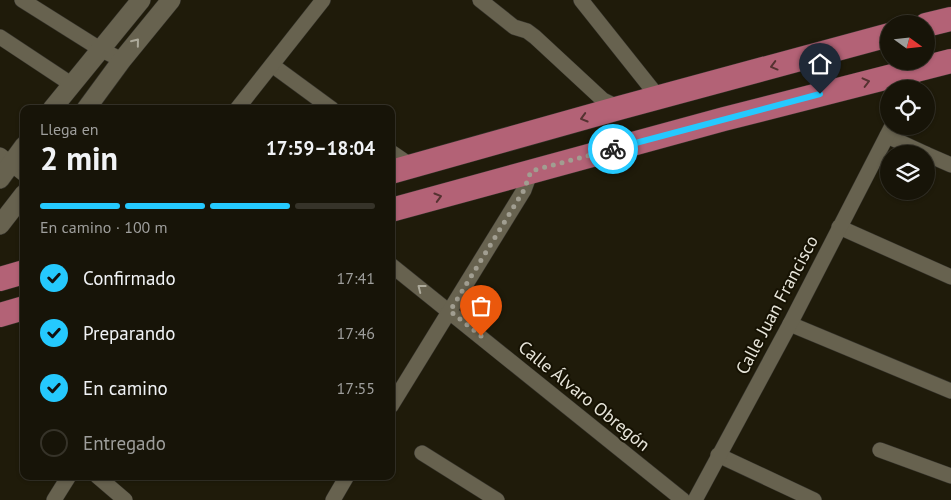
<!DOCTYPE html>
<html lang="es">
<meta charset="utf-8">
<style>
:root{--surface:#171408;--page:#242116;--text:#f1f3f6;--muted:#9e9e9c;--line:#363329;--accent:#25c9fe}
body{margin:0;font-family:"PT Sans",sans-serif;background:var(--page);color:var(--text);height:100vh;display:flex;flex-direction:column;font-size:19px;white-space:nowrap}
*{box-sizing:border-box;margin:0}
p{font-size:16px;color:var(--muted)}
.icon{flex:none;width:28px;height:28px;fill:none;stroke:currentColor;stroke-width:2;stroke-linecap:round;stroke-linejoin:round}
.map{position:relative;flex:1;overflow:hidden}
.drawer{position:absolute;left:20px;top:105px;width:375px;height:375px;display:flex;flex-direction:column;background:var(--surface);border-radius:10px;box-shadow:0 1px 4px #0004,0 0 0 1px var(--line)}
.drawer>*{flex:none}
.needle{width:32px;rotate:105deg}
.buttons{position:absolute;left:880px;top:15px;display:grid;gap:10px}
.buttons a{display:grid;place-items:center;width:55px;height:55px;border-radius:50%;background:var(--surface);box-shadow:0 1px 4px #0004,0 0 0 1px var(--line);font-size:25px}
.pin{position:absolute;display:grid;place-items:center;width:42px;height:42px;color:#fff;margin:-51px -21px;border-radius:50% 50% 50% 0;rotate:-45deg;box-shadow:0 0 5px #0007}
.pin .icon{rotate:45deg}
.courier{position:absolute;display:grid;place-items:center;width:50px;height:50px;margin:-25px;border:4px solid #25c9fe;border-radius:50%;background:#fff;color:#222;box-shadow:0 1px 6px #0007}
.overview em{font-style:normal;font-weight:600}
.overview div{display:flex;flex-direction:column-reverse}
.overview{display:flex;align-items:center;justify-content:space-between;height:85px;padding:0 20px}
h1{font-size:32px;font-weight:600;line-height:38px}
.bar{display:grid;grid-template-columns:repeat(4,1fr);gap:8px 5px;align-content:center;height:60px;padding:0 20px}
.bar i{height:6px;border-radius:4px;background:var(--line)}
.bar .selected{background:var(--accent)}
.bar p{grid-column:span 4}
ol{padding:0 20px;list-style:none}
li{display:flex;align-items:center;gap:15px;height:55px}
li p{margin-inline-start:auto}
li .icon{padding:5px;border-radius:50%;background:var(--accent);color:#111;stroke-width:4}
li:last-child{color:var(--muted)}
li i{width:28px;height:28px;border:2px solid var(--line);border-radius:50%}
.map>svg:first-child{display:block}
</style>
<div class="map">
<svg width="951" height="500" viewBox="0 0 951 500">
<rect width="100%" height="100%" fill="#1f1b0a"/>
<g fill="none" stroke-linecap="round" stroke-linejoin="round">
<!-- minor casing -->
<g stroke="#35332c" stroke-width="16">
<g id="minor">
<polyline points="22,0 100,49 122,60"/>
<polyline points="480,0 514,27 527,31 535,37 603,100 619,108"/>
<polyline points="581,0 659,98"/>
<polyline points="0,37 71,84"/>
<polyline points="272,65 332,109"/>
<polyline points="910,89 916,69 915,64"/>
<polyline points="237,109 323,0"/>
<polyline points="887,136 926,154"/>
<polyline points="391,152 413,167"/>
<polyline points="926,154 951,165"/>
<polyline points="0,155 24,174"/>
<polyline points="839,227 951,277"/>
<polyline points="391,265 683,500"/>
<polyline points="790,324 951,391"/>
<polyline points="391,406 524,190 531,171"/>
<polyline points="880,450 951,476"/>
<polyline points="422,453 497,500"/>
<polyline points="718,455 814,500"/>
<polyline points="97,476 125,500"/>
<polyline points="54,500 69,476"/>
<polyline points="333,500 347,476"/>
<polyline points="695,500 790,324 892,126"/>
</g>
</g>
<!-- tertiary casing -->
<g stroke="#35332c" stroke-width="20">
<g id="tertiary">
<polyline points="52,109 141,0"/>
<polyline points="86,109 122,60 171,0"/>
<polyline points="0,179 24,146"/>
<polyline points="0,225 24,194"/>
</g>
</g>
<!-- primary casing -->
<g stroke="#35332c" stroke-width="25">
<g id="primary">
<polyline points="926,25 951,19"/>
<polyline points="391,172 619,108 889,35"/>
<polyline points="391,210 724,119 951,61"/>
<polyline points="0,279 24,272"/>
<polyline points="0,315 24,308"/>
</g>
</g>
<!-- minor -->
<use href="#minor" stroke="#67624f" stroke-width="15"/>
<!-- tertiary -->
<use href="#tertiary" stroke="#67624f" stroke-width="19"/>
<!-- primary -->
<use href="#primary" stroke="#b36276" stroke-width="24"/>
</g>
<!-- one-way arrows -->
<defs><path id="oneway-chevron" d="M-2-3.5L2.5 0L-2 3.5" fill="none" stroke-width="1.6" stroke-linecap="round" stroke-linejoin="round" transform="scale(1.25)"/></defs>
<g stroke="#adaa9b">
<use href="#oneway-chevron" transform="translate(136 42) rotate(-51)"/>
<use href="#oneway-chevron" transform="translate(421 288) rotate(-142)"/>
</g>
<g stroke="#553231">
<use href="#oneway-chevron" transform="translate(774 66) rotate(165)"/>
<use href="#oneway-chevron" transform="translate(866 82) rotate(-14)"/>
<use href="#oneway-chevron" transform="translate(584 118) rotate(164)"/>
<use href="#oneway-chevron" transform="translate(438 197) rotate(-16)"/>
</g>
<g fill="none" stroke-linecap="round" stroke-linejoin="round">
<!-- done -->
<polyline stroke="#a19e91" stroke-width="5" stroke-dasharray="0 9" points="481,336 450,311 524,190 531,171 613,149"/>
<!-- route -->
<polyline stroke="#25c9fe" stroke-width="6" points="613,149 820,94"/>
</g>
<g text-anchor="middle" stroke-width="4" stroke-linejoin="round" paint-order="stroke">
<!-- street labels -->
<g font-size="18" fill="#e7e5da" stroke="#161203">
<text transform="translate(777 305) rotate(-62)" y="6">Calle Juan Francisco</text>
<text transform="translate(584 396) rotate(39)" y="6">Calle Álvaro Obregón</text>
</g>
</g>
</svg>
<div class="buttons">
<a><svg class="needle" viewBox="-14 -14 28 28"><path d="M0-13l5 13h-10z" fill="#e53935"/><path d="M0 13l5-13h-10z" fill="#9e9e9c"/></svg></a>
<a><svg class="icon" aria-label="locate" viewBox="0 0 24 24"><circle cx="12" cy="12" r="6"/><path d="M12 2v4M12 18v4M2 12h4M18 12h4"/></svg></a>
<a><svg class="icon" aria-label="layers" viewBox="0 0 24 24"><path d="M12 4l9 5-9 5-9-5zM3 14l9 5 9-5"/></svg></a>
</div>
<div class="pin" style="left:481px;top:336px;background:#ea580c"><svg class="icon" aria-label="bag" viewBox="0 0 24 24"><path d="M5 8h14l-1 12H6zM9 8a3 3 0 0 1 6 0"/></svg></div>
<div class="pin" style="left:820px;top:94px;background:#1f2937"><svg class="icon" aria-label="home" viewBox="0 0 24 24"><path d="M3 11l9-7 9 7M6 9v11h12V9"/></svg></div>
<div class="courier" style="left:613px;top:149px"><svg class="icon" aria-label="bike" viewBox="0 0 24 24"><circle cx="6" cy="16" r="4"/><circle cx="18" cy="16" r="4"/><path d="M6 16l4-8h5l3 8M10 8l3 8H6M13 5h3"/></svg></div>
<section class="drawer">
<div class="overview"><div><h1>2 min</h1><p>Llega en</p></div><em>17:59–18:04</em></div>
<div class="bar"><i class="selected"></i><i class="selected"></i><i class="selected"></i><i></i><p>En camino · 100 m</p></div>
<ol>
<li><svg class="icon" aria-label="check" viewBox="0 0 24 24"><path d="M5 12l5 5 9-10"/></svg>Confirmado<p>17:41</p></li>
<li><svg class="icon" aria-label="check" viewBox="0 0 24 24"><path d="M5 12l5 5 9-10"/></svg>Preparando<p>17:46</p></li>
<li><svg class="icon" aria-label="check" viewBox="0 0 24 24"><path d="M5 12l5 5 9-10"/></svg>En camino<p>17:55</p></li>
<li><i></i>Entregado</li>
</ol>
</section>
</div>
